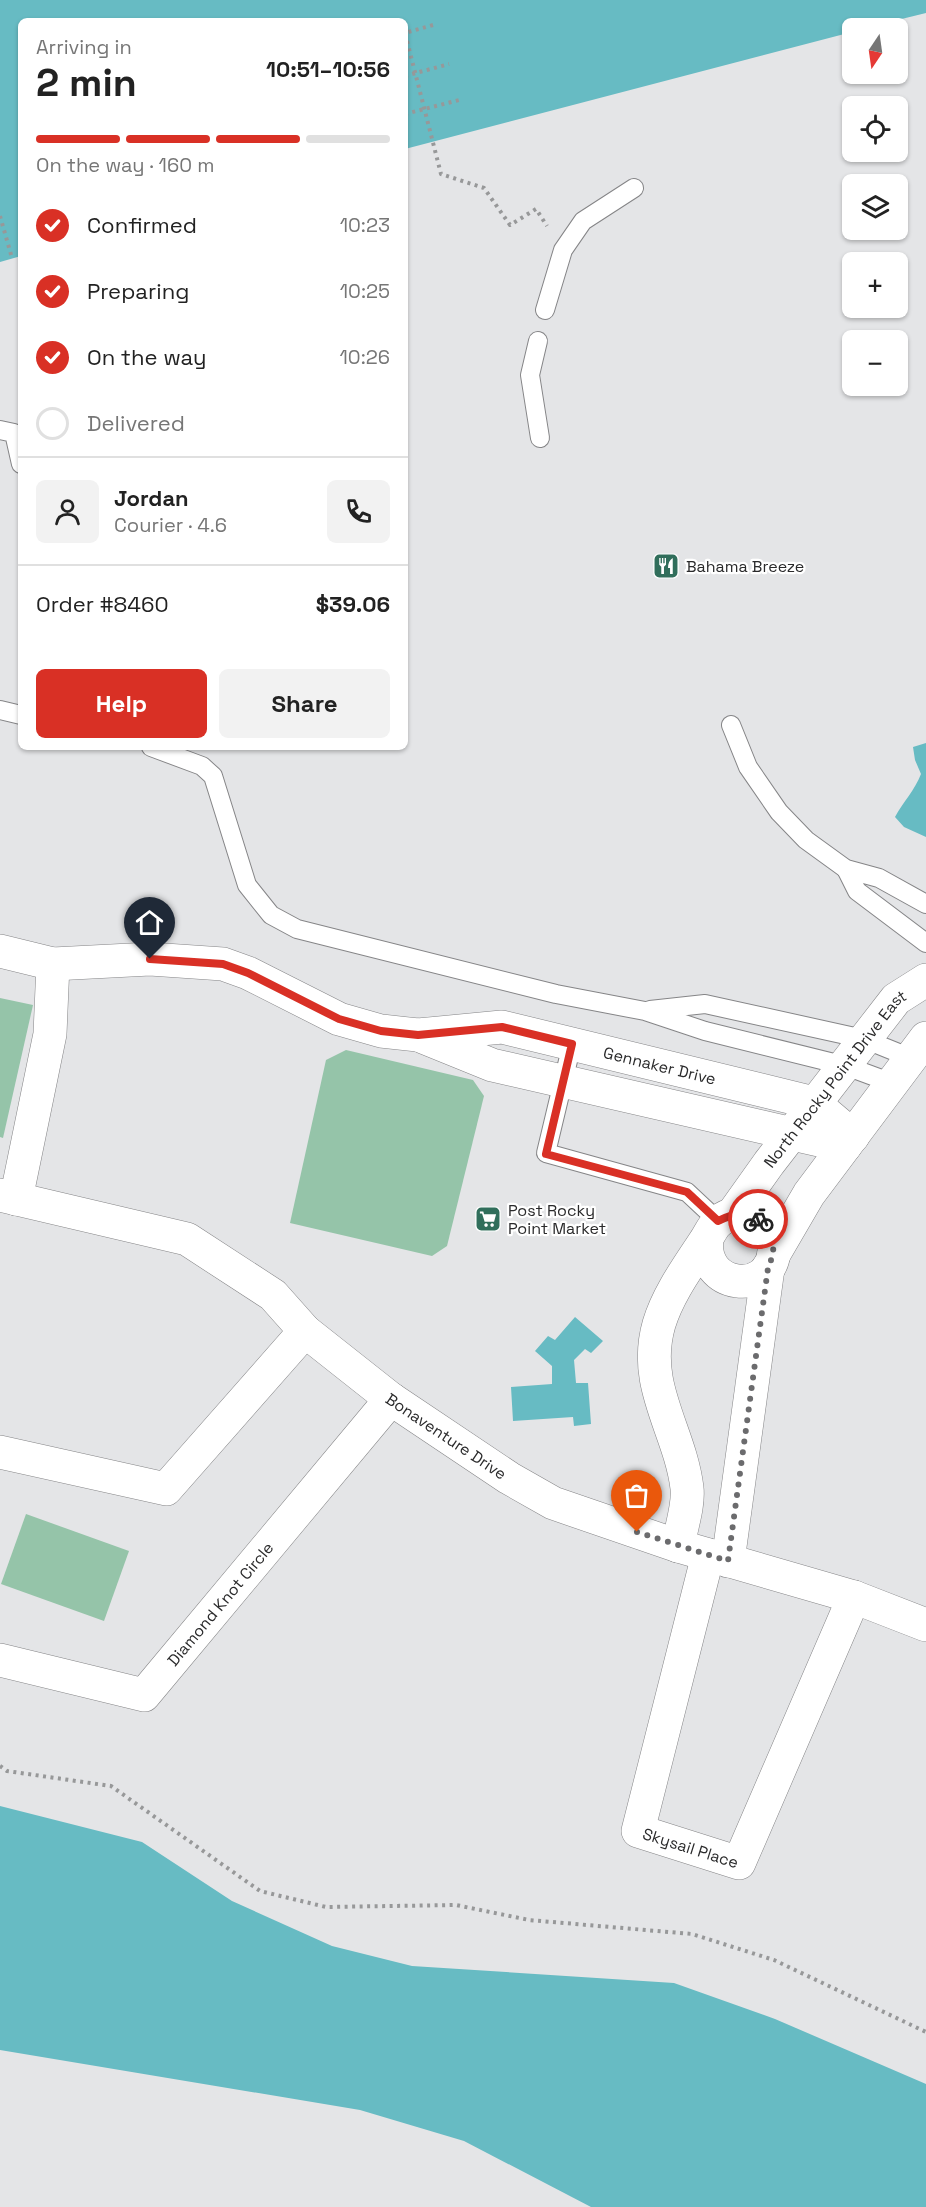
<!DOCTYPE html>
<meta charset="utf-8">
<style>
:root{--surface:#fff;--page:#f2f2f2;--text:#222;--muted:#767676;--line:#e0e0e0;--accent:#d93025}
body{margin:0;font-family:"Space Grotesk",sans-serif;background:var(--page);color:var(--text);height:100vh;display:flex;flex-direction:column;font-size:22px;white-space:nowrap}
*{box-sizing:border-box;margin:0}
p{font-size:20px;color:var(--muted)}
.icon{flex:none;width:33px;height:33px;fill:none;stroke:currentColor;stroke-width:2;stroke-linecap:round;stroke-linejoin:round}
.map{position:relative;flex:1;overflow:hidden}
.details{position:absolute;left:18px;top:18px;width:390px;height:732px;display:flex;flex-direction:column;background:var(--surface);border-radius:9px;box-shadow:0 2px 4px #0004}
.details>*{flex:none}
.needle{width:39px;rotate:193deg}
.buttons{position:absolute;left:842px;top:18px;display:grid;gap:12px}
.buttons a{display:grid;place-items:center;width:66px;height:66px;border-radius:9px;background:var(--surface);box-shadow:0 2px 4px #0004;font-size:30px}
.pin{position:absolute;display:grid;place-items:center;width:51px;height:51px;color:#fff;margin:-62px -26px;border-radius:50% 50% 50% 0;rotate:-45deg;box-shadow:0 0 6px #0007}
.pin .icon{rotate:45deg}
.courier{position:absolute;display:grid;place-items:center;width:60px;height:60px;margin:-30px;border:4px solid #d93025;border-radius:50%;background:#fff;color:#222;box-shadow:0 2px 8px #0007}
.headline em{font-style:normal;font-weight:800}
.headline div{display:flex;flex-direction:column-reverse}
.headline{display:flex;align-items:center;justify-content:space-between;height:102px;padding:0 18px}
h1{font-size:39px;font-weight:800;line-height:45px}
.bar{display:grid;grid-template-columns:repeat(4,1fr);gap:9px 6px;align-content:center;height:72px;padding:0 18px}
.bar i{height:8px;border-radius:4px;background:var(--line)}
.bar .selected{background:var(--accent)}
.bar p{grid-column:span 4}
.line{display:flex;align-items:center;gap:15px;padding:0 18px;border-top:2px solid var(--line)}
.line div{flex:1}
.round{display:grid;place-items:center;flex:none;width:63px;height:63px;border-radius:9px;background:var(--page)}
ol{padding:0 18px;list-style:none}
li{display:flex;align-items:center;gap:18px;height:66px}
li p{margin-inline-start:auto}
li .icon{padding:6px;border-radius:50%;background:var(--accent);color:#fff;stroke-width:4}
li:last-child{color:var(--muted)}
li i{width:33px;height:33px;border:3px solid var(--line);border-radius:50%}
.cta{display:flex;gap:12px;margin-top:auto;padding:12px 18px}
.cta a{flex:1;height:69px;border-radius:9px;background:var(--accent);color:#fff;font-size:24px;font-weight:800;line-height:69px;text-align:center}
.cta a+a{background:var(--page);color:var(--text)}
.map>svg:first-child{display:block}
</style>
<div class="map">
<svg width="926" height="2207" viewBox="0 0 926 2207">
<rect width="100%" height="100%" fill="#e4e5e7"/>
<!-- green -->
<g fill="#95c4a9">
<polygon points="0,998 33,1005 3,1138 0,1137"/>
<polygon points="346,1050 473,1080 484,1096 447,1246 432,1256 290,1223 326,1060"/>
<polygon points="26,1514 129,1551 104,1621 1,1584"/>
</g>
<!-- water -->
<g fill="#67bbc3">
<polygon points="0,0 926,0 926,13 865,28 852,28 852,32 405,149 405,21 21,21 21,256 0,262"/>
<path d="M 926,743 L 926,837 L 904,827 L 895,817 C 903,802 915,790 921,774 L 915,760 L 913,747 Z"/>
<polygon points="575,1317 603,1341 591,1353 585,1349 574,1360 576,1383 588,1383 591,1424 574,1426 573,1417 513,1421 511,1387 552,1384 552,1366 535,1351 548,1336 555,1340"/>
<polygon points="0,1806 142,1842 232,1901 332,1946 412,1966 674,1983 775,2019 926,2084 926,2207 591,2207 464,2141 360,2110 0,2050"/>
</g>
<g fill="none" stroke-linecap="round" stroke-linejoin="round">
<!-- service casing -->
<g stroke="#858587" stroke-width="20">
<g id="service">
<polyline points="545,310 563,250 583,221 634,188"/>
<polyline points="538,341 530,375 540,438"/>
<polyline points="0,430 14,433 21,464"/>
<polyline points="0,710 21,715"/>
<polyline points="731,725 748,767 779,812 806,840 846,869 879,878 926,904"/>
<polyline points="151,747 202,766 213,776 247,885 271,915 297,929 556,994 645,1011 705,1031 846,1066 892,1083"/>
<polyline points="846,869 857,891 926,943"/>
<polyline points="650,1010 705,1004 864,1039 911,1058"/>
<polyline points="572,1044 546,1153 687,1192 718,1221"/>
</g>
</g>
<!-- minor casing -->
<g stroke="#858587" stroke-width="34">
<g id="minor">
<path id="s1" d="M 0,951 L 53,964 L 150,959 L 223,964 L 248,973 L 339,1019 L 381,1031 L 418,1035 L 502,1027 L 814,1103 L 853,1136"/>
<polyline points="423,1037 492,1065 845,1146"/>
<path id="s2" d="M 0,1195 L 187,1239 L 273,1295 L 305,1331 L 391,1399 L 509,1478 L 553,1503 L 678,1546 L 854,1597 L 926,1625"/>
<polyline points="16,1199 50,1034 53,964"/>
<path id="s3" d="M 732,1215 L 769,1163 L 896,999 L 926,980"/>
<polyline points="774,1254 809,1194 926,1038"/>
<polyline points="0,1452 166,1489 305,1331"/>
<path d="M 678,1546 C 681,1528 689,1505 687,1488 C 680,1430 641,1386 659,1324 C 668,1294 688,1267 705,1241 C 710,1234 712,1227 718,1222 C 729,1212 747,1211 760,1220 C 770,1226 775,1239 774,1251 C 771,1296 700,1290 707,1238"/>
<path id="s4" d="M 708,1555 L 638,1831 L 739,1863 L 854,1597"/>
<polyline points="728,1561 768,1268"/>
<path id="s5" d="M 0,1660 L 144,1695 L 391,1399"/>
</g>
</g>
<!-- path -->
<g stroke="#979899" stroke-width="4" stroke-dasharray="3 4.5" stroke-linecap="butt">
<polyline points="433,25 405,33 441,174 484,188 510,225 536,209 547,226"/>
<polyline points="405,76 449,64"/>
<polyline points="405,114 459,100"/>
<polyline points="0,216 12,258"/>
<polyline points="0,1766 7,1771 111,1786 260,1891 326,1907 456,1905 529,1920 692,1934 774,1960 926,2032"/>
</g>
<!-- service -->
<use href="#service" stroke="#fff" stroke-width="18"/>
<!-- minor -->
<use href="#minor" stroke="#fff" stroke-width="33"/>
</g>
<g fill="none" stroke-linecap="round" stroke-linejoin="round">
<!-- done -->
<path stroke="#6b6b6d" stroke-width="6" stroke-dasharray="0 10.8" d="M 637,1532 L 728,1561 L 768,1268 C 776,1250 777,1230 758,1219"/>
<!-- route -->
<path stroke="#d93025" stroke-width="8" d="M 150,959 L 223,964 L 248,973 L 339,1019 L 381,1031 L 418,1035 L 502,1027 L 572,1044 L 546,1154 L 687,1192 L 718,1221 C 731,1214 744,1211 758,1219"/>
</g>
<!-- icons -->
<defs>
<g id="restaurant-square" transform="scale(1.35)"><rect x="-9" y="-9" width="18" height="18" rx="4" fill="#306e5b" stroke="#fff"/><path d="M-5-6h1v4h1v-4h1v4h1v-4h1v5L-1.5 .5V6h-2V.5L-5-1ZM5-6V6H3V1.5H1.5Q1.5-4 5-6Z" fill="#fff"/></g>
<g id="supermarket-square" transform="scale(1.35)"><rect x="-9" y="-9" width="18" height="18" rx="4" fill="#306e5b" stroke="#fff"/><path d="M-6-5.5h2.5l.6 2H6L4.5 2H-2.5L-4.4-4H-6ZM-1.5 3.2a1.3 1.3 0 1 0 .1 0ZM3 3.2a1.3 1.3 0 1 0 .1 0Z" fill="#fff"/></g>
</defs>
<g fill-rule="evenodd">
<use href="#restaurant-square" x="666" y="566"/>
<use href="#supermarket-square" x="488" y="1219"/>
</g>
<g text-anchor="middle" stroke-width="4.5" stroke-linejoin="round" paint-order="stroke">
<!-- poi labels -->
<g font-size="16" fill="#2a2a2b" stroke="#fff" text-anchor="start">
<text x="686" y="572">Bahama Breeze</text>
<text x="508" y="1216">Post Rocky<tspan x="508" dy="18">Point Market</tspan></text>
</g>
<!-- street labels -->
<g font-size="16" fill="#2a2a2b" stroke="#fff">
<text dy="6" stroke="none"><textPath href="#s1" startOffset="681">Gennaker Drive</textPath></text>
<text dy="6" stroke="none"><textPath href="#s3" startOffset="171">North Rocky Point Drive East</textPath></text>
<text dy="6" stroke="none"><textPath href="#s2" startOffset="519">Bonaventure Drive</textPath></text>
<text dy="6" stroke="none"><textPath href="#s5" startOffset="267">Diamond Knot Circle</textPath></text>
<text dy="6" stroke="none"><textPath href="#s4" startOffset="340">Skysail Place</textPath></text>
</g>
</g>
</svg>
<div class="buttons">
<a><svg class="needle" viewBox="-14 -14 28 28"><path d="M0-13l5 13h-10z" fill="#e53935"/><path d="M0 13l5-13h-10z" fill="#767676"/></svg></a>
<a><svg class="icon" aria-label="locate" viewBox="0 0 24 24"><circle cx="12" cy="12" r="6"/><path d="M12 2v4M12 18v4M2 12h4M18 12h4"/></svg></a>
<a><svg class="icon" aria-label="layers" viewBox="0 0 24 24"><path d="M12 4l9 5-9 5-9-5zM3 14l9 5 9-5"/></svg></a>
<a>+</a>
<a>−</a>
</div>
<div class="pin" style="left:637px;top:1532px;background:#ea580c"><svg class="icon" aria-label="bag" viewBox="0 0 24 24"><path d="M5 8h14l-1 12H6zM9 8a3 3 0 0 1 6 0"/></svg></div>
<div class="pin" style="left:150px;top:959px;background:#1f2937"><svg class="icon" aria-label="home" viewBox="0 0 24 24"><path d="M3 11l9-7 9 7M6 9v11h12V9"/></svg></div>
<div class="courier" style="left:758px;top:1219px"><svg class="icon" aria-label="bike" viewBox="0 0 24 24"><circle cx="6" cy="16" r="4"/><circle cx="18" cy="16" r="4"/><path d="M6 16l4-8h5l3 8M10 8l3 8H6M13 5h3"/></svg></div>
<section class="details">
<div class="headline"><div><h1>2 min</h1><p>Arriving in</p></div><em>10:51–10:56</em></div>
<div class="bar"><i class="selected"></i><i class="selected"></i><i class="selected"></i><i></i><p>On the way · 160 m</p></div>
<ol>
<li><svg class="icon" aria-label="check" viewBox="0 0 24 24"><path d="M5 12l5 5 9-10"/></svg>Confirmed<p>10:23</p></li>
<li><svg class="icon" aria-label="check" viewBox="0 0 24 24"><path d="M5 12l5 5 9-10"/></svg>Preparing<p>10:25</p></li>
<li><svg class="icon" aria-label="check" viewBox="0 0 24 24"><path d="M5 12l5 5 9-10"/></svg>On the way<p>10:26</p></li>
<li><i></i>Delivered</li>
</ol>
<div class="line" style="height:108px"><a class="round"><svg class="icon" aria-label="person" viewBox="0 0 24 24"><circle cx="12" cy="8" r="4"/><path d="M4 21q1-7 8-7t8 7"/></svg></a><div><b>Jordan</b><p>Courier · 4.6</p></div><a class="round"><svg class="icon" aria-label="phone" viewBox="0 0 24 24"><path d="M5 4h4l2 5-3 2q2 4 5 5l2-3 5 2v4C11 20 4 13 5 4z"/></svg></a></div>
<div class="line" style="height:78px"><div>Order #8460</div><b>$39.06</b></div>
<div class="cta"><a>Help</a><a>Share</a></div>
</section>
</div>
